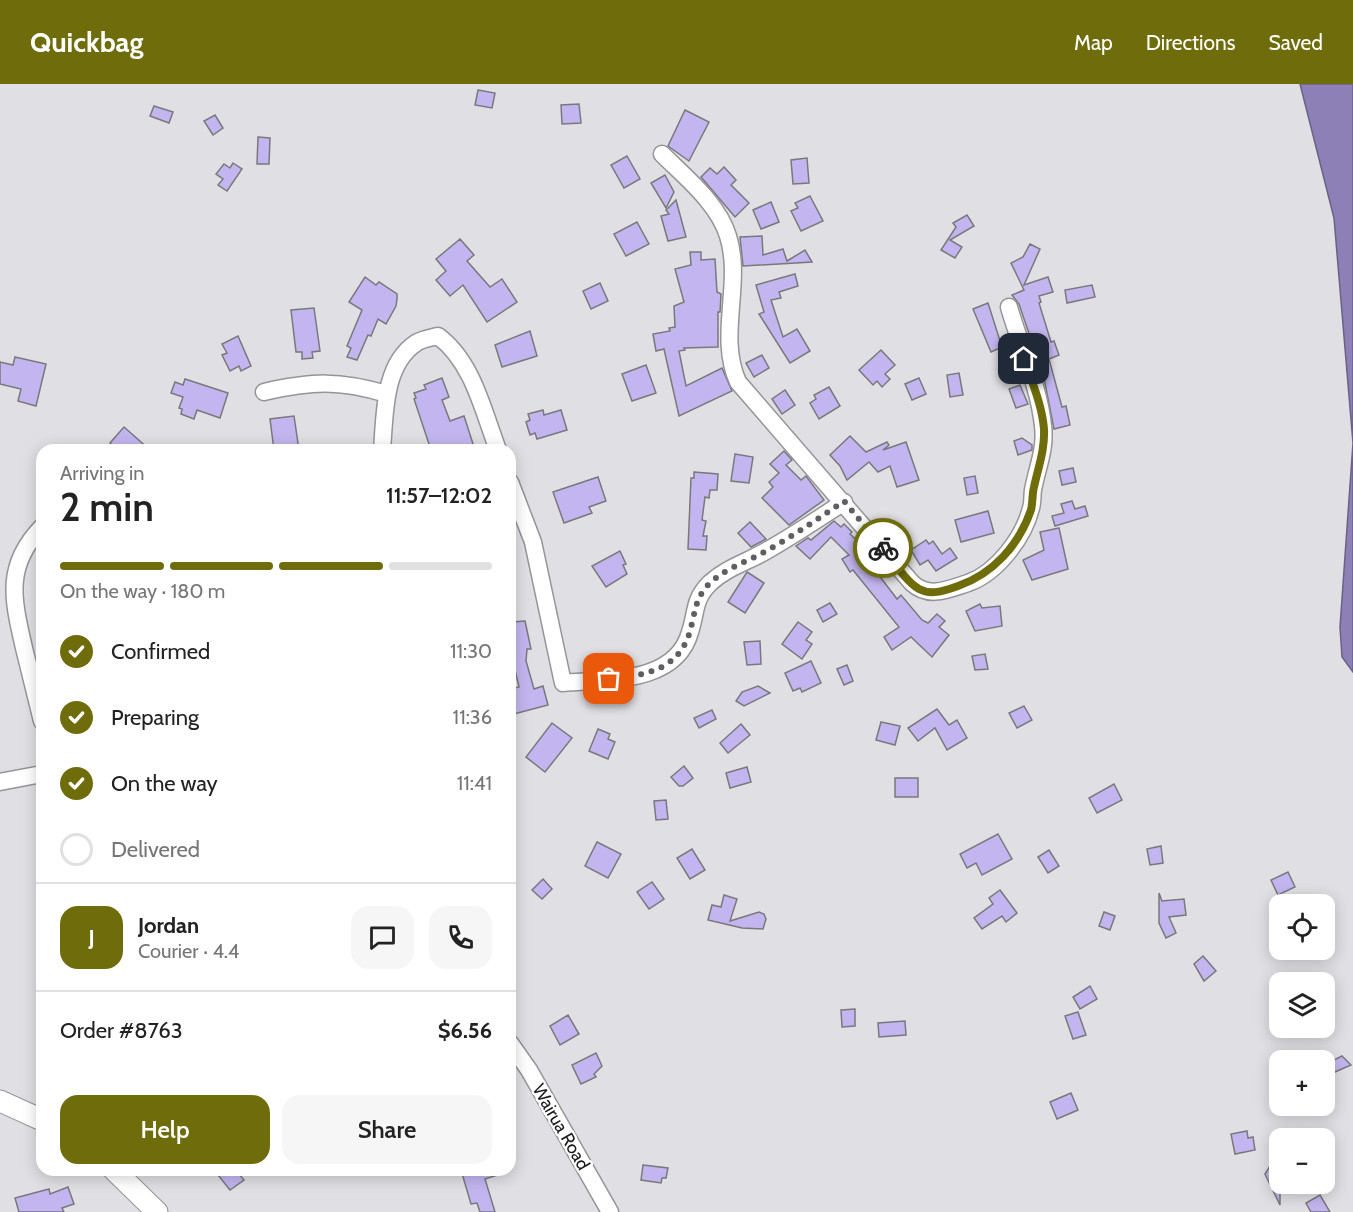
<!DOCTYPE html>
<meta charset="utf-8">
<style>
:root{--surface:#fff;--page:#f6f6f6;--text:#222;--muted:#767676;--line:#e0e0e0;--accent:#6e6c0b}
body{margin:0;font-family:Cabin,sans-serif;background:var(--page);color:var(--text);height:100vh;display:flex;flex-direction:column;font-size:22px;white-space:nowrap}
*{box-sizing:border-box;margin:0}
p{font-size:20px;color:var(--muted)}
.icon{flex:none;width:33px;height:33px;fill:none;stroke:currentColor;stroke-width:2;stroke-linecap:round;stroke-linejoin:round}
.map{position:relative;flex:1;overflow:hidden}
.details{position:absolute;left:36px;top:360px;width:480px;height:732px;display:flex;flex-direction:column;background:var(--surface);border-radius:18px;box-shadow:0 3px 15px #0003}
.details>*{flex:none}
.buttons{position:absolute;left:1269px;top:810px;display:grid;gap:12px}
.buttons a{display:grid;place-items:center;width:66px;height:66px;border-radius:12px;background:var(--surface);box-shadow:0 3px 15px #0003;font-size:30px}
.pin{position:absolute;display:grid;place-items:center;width:51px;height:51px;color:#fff;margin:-26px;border-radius:12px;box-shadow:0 3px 9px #0006}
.courier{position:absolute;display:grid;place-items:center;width:60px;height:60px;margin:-30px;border:4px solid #6e6c0b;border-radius:50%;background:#fff;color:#222;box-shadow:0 2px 8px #0007}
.summary em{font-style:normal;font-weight:600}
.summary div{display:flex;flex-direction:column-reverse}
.summary{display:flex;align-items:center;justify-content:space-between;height:102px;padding:0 24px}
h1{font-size:39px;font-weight:600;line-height:45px}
.bar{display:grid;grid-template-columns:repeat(4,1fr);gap:9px 6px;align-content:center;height:72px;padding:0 24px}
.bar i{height:8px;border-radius:4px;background:var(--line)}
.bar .active{background:var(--accent)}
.bar p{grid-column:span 4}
.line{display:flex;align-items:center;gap:15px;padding:0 24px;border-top:2px solid var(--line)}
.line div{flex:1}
.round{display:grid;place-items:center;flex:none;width:63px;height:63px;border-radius:18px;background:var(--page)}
ol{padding:0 24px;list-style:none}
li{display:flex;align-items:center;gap:18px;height:66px}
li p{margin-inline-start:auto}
li .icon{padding:6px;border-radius:50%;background:var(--accent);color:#fff;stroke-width:4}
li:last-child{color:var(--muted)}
li i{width:33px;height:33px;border:3px solid var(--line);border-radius:50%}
.primary-button{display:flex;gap:12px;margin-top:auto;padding:12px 24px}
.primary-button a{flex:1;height:69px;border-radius:18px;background:var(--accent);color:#fff;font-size:24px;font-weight:600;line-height:69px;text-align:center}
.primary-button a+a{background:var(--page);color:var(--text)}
header{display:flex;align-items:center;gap:36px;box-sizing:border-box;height:84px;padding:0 30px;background:var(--accent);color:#fff}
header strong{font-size:28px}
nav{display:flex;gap:33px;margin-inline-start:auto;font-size:21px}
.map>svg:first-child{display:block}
</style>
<header>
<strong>Quickbag</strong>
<nav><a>Map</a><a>Directions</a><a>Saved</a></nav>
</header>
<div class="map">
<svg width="1353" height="1128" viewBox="0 0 1353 1128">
<rect width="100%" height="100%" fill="#e0e0e4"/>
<!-- water -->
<polygon fill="#8d80b6" stroke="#6a6187" stroke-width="1.5" points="1300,0 1353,0 1353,588 1342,573 1340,543 1353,359 1334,134"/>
<!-- building -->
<g fill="#c3b6f0" stroke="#79787c" stroke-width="1.5">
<polygon points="478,6 495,9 492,24 475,21"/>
<polygon points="579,20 581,39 562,40 561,21"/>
<polygon points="154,22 173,28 169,39 150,32"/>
<polygon points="685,26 709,38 689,77 668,62"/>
<polygon points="215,31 223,44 213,51 204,37"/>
<polygon points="258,53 270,54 269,80 257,80"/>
<polygon points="627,72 640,95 624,104 611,81"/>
<polygon points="807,74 809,99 793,100 791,76"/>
<polygon points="233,79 242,85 227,107 218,101 223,95 216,90 224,80 230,84"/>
<polygon points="724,83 736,96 731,101 749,119 735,133 701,93 710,84 717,90"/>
<polygon points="665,91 674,108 666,124 651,99"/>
<polygon points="810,112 823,137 801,147 791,127 798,124 795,119"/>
<polygon points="676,116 686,153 668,157 661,132 669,130 666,126"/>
<polygon points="771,118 779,138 761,145 753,126"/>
<polygon points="967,131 974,142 950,156 962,163 955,174 941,166 956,143 953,139"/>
<polygon points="637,138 649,160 626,172 614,150"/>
<polygon points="762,152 763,171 783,165 787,177 805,166 812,178 743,182 740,153"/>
<polygon points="460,155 474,171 467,177 490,203 502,195 517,218 487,238 463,201 450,212 436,196 446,187 436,175"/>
<polygon points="1030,160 1040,165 1024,201 1048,193 1053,208 1039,212 1041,218 1039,219 1051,258 1054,257 1059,271 1049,275 1062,323 1066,322 1070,341 1054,345 1044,294 1019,220 1012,211 1024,206 1011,179 1023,173"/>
<polygon points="690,168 701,168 701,176 715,175 717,208 721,210 720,228 718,228 718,263 684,264 685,266 679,267 686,302 722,284 732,307 679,332 664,265 656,267 653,250 670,247 669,244 675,243 674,222 684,218 675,185 691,181"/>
<polygon points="795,190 798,202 779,208 781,214 771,216 783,253 797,245 810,267 790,279 759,230 764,228 756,201"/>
<polygon points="365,193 376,201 379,198 397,210 397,215 396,222 386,240 378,235 371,252 368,251 357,276 347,273 351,264 347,262 362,226 349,218"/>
<polygon points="600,199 608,217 591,225 583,207"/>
<polygon points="1092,201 1095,213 1067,219 1065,206"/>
<polygon points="988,219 1002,263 991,268 973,225"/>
<polygon points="314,224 320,267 312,268 313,274 302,275 302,268 296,268 291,226"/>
<polygon points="530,247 537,272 502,283 495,261"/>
<polygon points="238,252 251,282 241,287 239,282 230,287 222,271 227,269 222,260"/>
<polygon points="881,266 895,281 885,290 890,295 882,303 877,297 873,301 859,286"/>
<polygon points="762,271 769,284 754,293 746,279"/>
<polygon points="15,273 46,280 36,322 18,317 21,305 0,300 0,278 13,281"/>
<polygon points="646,281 656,309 632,317 622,290"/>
<polygon points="959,289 963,311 950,313 947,291"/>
<polygon points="442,294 449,313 442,316 450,337 464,332 475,366 431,366 414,315 416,314 414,309 426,305 424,301"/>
<polygon points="919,294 926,310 912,316 905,300"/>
<polygon points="185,295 228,309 220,334 197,326 194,335 181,330 182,325 179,324 183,313 171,309 175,298 183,301"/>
<polygon points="1020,301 1028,320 1016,324 1009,305"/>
<polygon points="829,303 840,322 819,335 810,319 816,315 814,311"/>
<polygon points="785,306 795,321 782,330 772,315"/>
<polygon points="543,326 544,331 561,326 567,346 537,355 535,349 530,351 526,338 530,336 528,330"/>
<polygon points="294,332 299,366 274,366 270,335"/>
<polygon points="124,343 150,366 118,366 110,359"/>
<polygon points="850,352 866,368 887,358 889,361 883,366 906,358 919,396 897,403 890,382 878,388 869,378 847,396 840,382 830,371"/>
<polygon points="1022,354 1032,361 1032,366 1018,371 1014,357"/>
<polygon points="784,367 792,376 786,381 801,396 806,392 824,416 789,441 762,414 773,403 769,398 779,389 770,380"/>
<polygon points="735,370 753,373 749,399 731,397"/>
<polygon points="1073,384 1076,398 1062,401 1059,387"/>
<polygon points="694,388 718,390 717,406 710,406 709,414 705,413 702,436 706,437 703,452 707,452 706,466 688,465 691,394 694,394"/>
<polygon points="975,392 978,409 967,411 964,394"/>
<polygon points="598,393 606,417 589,423 592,429 564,439 553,408"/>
<polygon points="1072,417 1075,425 1085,422 1088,432 1055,442 1052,432 1064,429 1061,420"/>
<polygon points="988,427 994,449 961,458 955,436"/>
<polygon points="834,437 841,443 844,440 852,448 850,450 862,461 871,476 868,477 897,515 901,511 922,536 928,539 937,530 945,537 939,543 949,551 932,573 911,553 892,566 884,553 899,543 853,486 850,488 842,475 849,471 831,453 810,475 796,462 808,454 811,456"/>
<polygon points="750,438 766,455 751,463 738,449"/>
<polygon points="1059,444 1068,485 1032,496 1023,476 1044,466 1040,448"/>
<polygon points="926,456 929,460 933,457 942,470 950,464 957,474 936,487 928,476 920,481 911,466"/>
<polygon points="620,467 626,480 623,481 627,490 606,503 592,482"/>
<polygon points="747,488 764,499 745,529 728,518"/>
<polygon points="830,519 837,530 823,538 817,526"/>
<polygon points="980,520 982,524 1000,522 1002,542 975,547 966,527"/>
<polygon points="525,537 531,565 527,565 526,577 534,605 543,602 548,621 510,631 510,605 519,603 513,578 510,579 512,538"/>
<polygon points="798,538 812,548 806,556 812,560 802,575 782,560"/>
<polygon points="760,557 761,580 747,581 744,558"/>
<polygon points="985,570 988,585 975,586 972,572"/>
<polygon points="811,577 821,599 802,608 800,604 793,607 785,589"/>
<polygon points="847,581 853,597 844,601 837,585"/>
<polygon points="758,602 770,609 744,622 736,617 742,608"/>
<polygon points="1024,622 1032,636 1017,644 1009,629"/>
<polygon points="937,625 949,641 957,636 967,654 947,666 935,644 918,657 908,644"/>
<polygon points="712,626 716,635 699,644 694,634"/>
<polygon points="881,638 900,642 895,661 876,656"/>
<polygon points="552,639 572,654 545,688 526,673"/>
<polygon points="741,640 750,651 728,669 720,659"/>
<polygon points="598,645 610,650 608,655 615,658 608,675 589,667"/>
<polygon points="684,682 693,694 683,702 679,702 671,693"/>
<polygon points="747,683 751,698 730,704 726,689"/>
<rect x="895" y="694" width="23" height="19"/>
<polygon points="1114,700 1122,716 1097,729 1089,714"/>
<polygon points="666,716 668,735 656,736 654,717"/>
<polygon points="998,750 1012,775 982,791 976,779 967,784 960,770"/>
<polygon points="597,758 621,770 608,794 585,782"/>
<polygon points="1161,762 1163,779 1150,781 1147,765"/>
<polygon points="692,765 705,786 690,795 677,774"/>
<polygon points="1049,766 1059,782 1048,789 1038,773"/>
<polygon points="1288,788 1295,803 1278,811 1271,796"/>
<polygon points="543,795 552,805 542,815 532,806"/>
<polygon points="652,798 664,815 649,825 637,808"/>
<polygon points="1000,806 1017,829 1006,838 1002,832 982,845 974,834 993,820 989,814"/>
<polygon points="1159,809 1162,817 1184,815 1186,831 1169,833 1176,849 1166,854 1159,839"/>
<polygon points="724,811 737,815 730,837 759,828 764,830 766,835 763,845 742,844 708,836 712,821 721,823"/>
<polygon points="1104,828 1115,832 1110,846 1099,842"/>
<polygon points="1203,872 1216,887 1204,897 1194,880"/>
<polygon points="1090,902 1097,915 1080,925 1073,913"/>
<polygon points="855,925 855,942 842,943 841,926"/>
<polygon points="1078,928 1086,951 1073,955 1065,932"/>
<polygon points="568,931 579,950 560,961 550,942"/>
<polygon points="905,937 906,951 879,953 878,939"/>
<polygon points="596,969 602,982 594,990 596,993 581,1000 572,981"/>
<polygon points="1342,972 1351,981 1335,988 1330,978"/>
<polygon points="1071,1009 1078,1026 1057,1035 1050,1018"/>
<polygon points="1247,1047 1248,1054 1253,1053 1255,1066 1235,1070 1231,1050"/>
<polygon points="1280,1066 1280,1121 1265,1090"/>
<polygon points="643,1081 668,1084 666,1094 662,1094 661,1099 641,1096"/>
<polygon points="214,1086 236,1086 244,1096 230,1106"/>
<polygon points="461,1086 504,1086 504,1089 485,1095 495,1128 480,1128 477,1119 471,1120"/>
<polygon points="68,1103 74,1120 62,1124 64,1128 19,1128 15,1114 49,1105 50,1110"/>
<polygon points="1320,1111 1330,1128 1311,1128 1306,1119"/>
</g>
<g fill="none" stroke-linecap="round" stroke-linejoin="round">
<!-- minor casing -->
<g stroke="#959599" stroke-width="19">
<g id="minor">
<path d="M 662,70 C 685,93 718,119 728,152 C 743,199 717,252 738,298 L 912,499 C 929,515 949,505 968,499 C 997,489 1024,453 1031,424 C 1033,418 1032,412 1033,406 C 1037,384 1046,365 1043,342 C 1039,302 1020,262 1009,223"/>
<path d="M 264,308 C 313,297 339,296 387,310"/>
<path d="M 382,366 C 385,331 383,281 416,259 C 422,255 431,254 438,252 C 473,278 483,327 498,366"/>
<path d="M 510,398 L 533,458 L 563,599 C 607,595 676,600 690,548 C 697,527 693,516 710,499 C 726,484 747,478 766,467 C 793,452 818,435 844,418"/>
<path d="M 42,443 C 4,482 13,516 24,564 C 30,588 36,612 42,637"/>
<polyline points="0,698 42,690"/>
<polyline points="510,959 529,986 610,1128"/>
</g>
</g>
<!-- major casing -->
<g stroke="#959599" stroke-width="23">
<g id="major">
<polyline points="0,1017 42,1036"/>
<polyline points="114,1086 157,1128"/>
</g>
</g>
<!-- minor -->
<use href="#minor" stroke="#fff" stroke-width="16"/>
<!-- major -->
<use href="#major" stroke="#fff" stroke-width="21"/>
</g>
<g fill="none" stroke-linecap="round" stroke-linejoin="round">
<!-- done -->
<path stroke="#5f5e61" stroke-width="6" stroke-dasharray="0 10.8" d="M 609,595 C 649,591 683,585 692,539 C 696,522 697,512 710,499 C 726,484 747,478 766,467 C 793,452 818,435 844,417 L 883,464"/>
<!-- route -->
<path stroke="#6e6c0b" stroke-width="8" d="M 883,464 C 893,476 905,497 919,505 C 932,512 946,506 958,502 C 993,490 1019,461 1031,426 C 1033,418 1032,410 1034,403 C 1038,384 1045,366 1044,345 C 1042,321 1032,298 1024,275"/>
</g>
<g text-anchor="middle" stroke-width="4.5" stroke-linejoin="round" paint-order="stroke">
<!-- street labels -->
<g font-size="18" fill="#19181a" stroke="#fff">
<text transform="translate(561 1043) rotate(60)" y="6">Wairua Road</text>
</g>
</g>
</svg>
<div class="buttons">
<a><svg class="icon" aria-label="locate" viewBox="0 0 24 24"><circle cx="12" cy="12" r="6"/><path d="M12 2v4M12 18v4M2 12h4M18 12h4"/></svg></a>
<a><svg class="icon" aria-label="layers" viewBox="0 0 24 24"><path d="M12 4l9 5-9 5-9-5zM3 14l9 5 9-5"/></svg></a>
<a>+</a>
<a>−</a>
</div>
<div class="pin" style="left:609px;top:595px;background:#ea580c"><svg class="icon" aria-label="bag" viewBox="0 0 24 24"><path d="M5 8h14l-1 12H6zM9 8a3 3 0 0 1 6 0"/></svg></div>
<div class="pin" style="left:1024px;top:275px;background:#1f2937"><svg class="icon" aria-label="home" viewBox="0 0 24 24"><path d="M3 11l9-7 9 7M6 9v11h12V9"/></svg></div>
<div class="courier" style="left:883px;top:464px"><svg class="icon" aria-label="bike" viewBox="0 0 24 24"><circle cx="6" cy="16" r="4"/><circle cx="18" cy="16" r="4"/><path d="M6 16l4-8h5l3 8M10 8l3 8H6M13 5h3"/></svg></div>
<section class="details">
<div class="summary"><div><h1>2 min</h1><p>Arriving in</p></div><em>11:57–12:02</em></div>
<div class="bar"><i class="active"></i><i class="active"></i><i class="active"></i><i></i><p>On the way · 180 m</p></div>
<ol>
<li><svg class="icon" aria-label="check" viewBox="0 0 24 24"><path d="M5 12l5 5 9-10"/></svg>Confirmed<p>11:30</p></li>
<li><svg class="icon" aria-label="check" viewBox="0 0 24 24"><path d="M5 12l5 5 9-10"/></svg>Preparing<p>11:36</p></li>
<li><svg class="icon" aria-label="check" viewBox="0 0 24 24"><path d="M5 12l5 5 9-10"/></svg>On the way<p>11:41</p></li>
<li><i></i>Delivered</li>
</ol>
<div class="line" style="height:108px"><b class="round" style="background:var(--accent);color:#fff">J</b><div><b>Jordan</b><p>Courier · 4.4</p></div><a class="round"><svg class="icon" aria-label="chat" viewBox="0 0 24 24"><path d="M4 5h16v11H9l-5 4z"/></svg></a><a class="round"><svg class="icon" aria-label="phone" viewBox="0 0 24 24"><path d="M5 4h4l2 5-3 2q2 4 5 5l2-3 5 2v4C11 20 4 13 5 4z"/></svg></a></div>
<div class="line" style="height:78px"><div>Order #8763</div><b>$6.56</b></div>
<div class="primary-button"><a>Help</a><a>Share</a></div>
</section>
</div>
